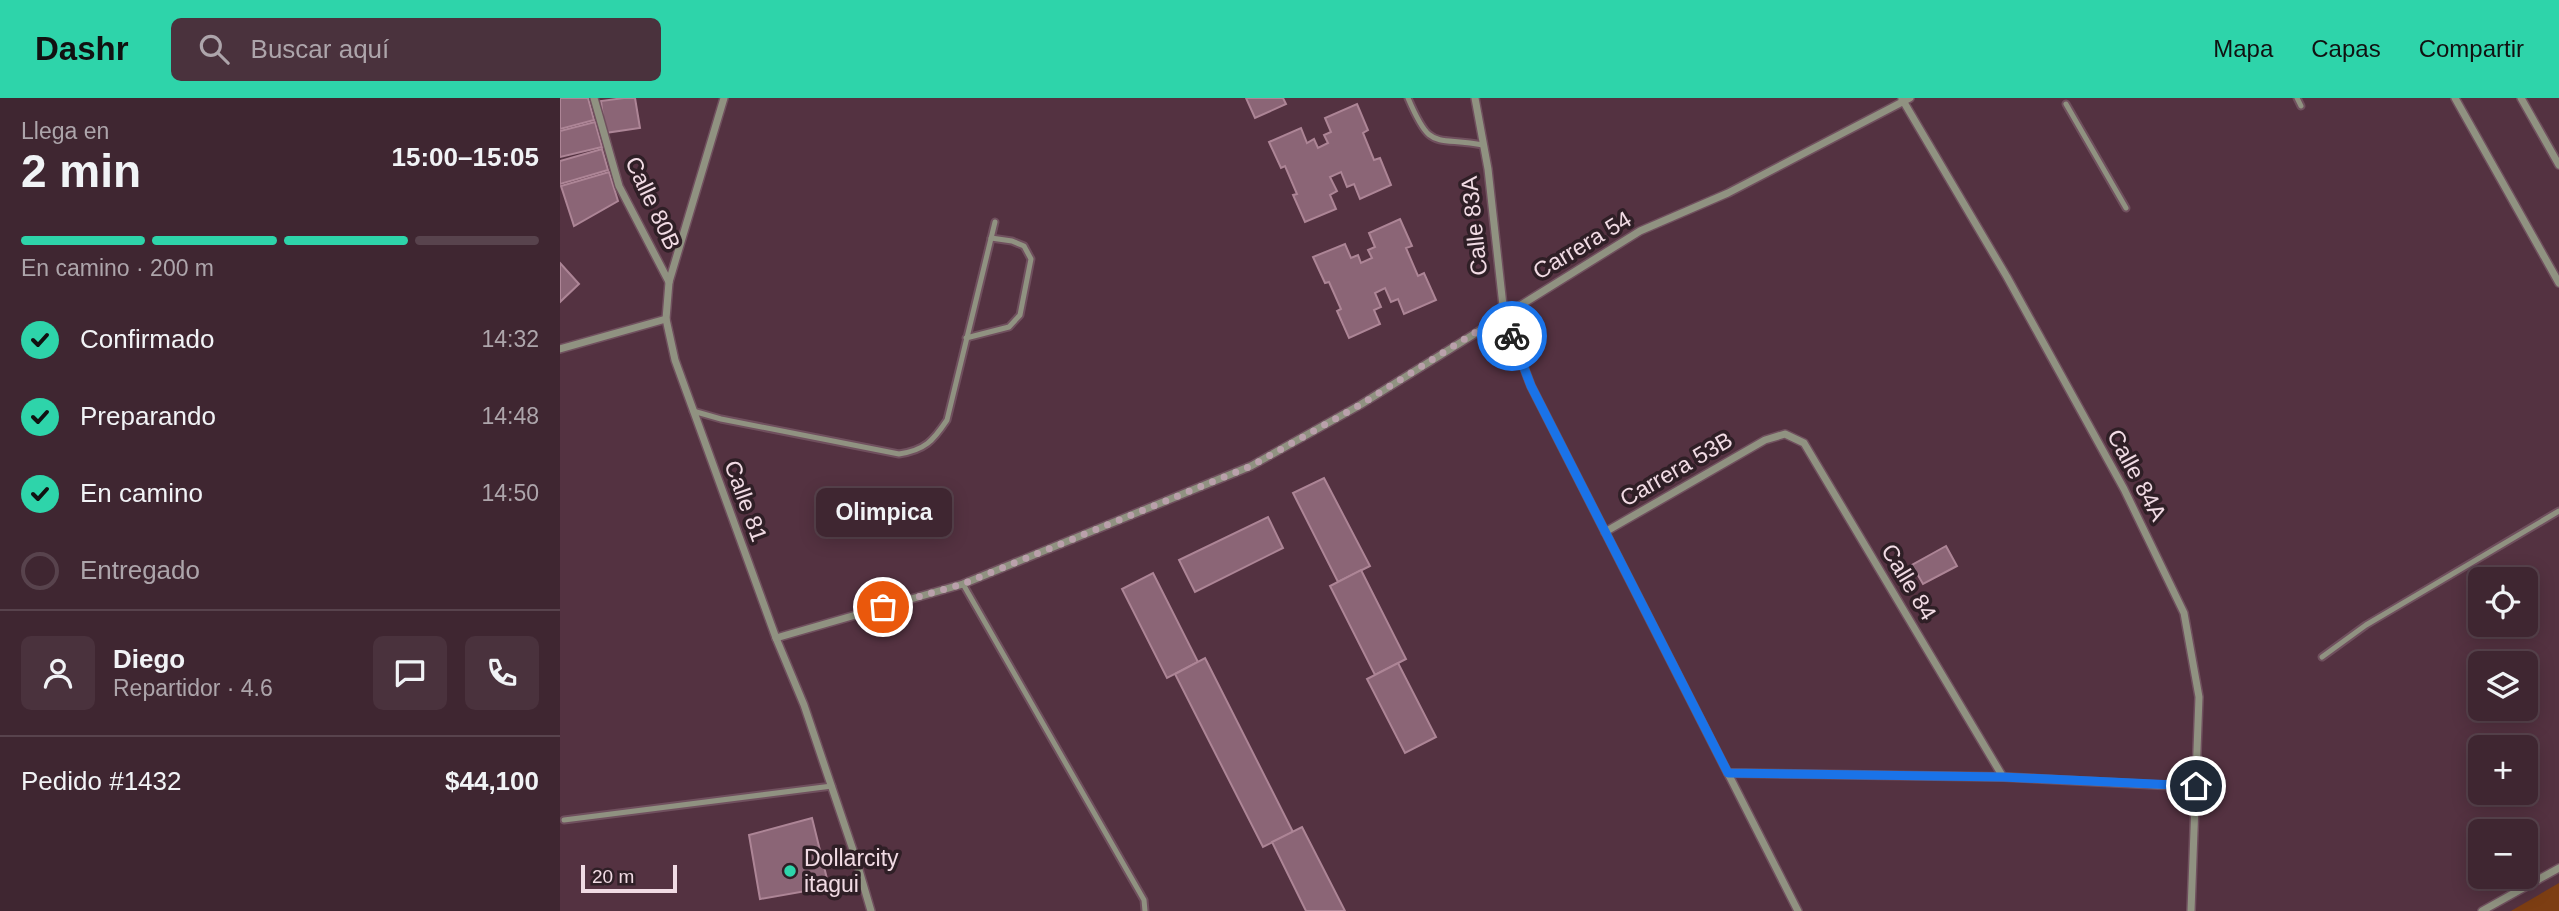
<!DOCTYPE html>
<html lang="es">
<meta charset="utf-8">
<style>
:root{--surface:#3f2631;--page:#4a323d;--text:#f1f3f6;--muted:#ada5ab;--line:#58434d;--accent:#2ed4aa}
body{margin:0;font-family:Helvetica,sans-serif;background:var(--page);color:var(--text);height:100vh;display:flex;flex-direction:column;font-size:26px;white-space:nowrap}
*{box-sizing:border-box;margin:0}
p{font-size:23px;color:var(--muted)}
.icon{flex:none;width:38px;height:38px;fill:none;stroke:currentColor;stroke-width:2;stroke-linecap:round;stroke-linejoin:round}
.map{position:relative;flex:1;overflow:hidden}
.details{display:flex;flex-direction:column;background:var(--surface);width:560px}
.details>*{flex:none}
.tools{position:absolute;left:1908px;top:469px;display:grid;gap:14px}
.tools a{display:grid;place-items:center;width:70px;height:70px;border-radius:10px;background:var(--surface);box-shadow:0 4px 18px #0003,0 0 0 2px var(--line);font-size:35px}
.scale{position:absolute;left:21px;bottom:18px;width:96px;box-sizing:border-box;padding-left:7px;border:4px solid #f1dbe4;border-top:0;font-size:19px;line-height:24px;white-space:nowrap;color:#f1dbe4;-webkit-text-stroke:5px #2f1f26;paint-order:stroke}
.pin{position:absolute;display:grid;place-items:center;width:60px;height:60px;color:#fff;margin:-30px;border:4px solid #fff;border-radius:50%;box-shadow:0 2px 7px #0007}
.courier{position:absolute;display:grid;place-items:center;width:70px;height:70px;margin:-35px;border:5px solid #1a73e8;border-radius:50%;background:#fff;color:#222;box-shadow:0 2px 9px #0007}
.bubble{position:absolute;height:49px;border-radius:10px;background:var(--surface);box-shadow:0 4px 18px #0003,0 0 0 2px var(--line);font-size:23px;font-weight:700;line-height:49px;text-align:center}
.headline em{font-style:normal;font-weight:700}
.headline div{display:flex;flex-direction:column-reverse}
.headline{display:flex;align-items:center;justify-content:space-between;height:119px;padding:0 21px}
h1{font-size:46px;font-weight:700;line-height:52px}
.bar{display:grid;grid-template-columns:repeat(4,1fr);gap:10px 7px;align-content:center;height:84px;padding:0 21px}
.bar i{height:9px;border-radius:5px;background:var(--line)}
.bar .selected{background:var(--accent)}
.bar p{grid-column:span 4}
.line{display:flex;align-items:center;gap:18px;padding:0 21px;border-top:2px solid var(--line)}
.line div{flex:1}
.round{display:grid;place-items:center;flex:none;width:74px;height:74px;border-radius:10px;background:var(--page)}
ol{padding:0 21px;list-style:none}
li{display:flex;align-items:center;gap:21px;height:77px}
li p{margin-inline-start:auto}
li .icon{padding:7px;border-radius:50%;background:var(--accent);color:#111;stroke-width:4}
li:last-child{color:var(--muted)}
li i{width:38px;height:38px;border:4px solid var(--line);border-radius:50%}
header{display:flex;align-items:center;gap:42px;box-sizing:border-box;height:98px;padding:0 35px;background:var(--accent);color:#111}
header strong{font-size:33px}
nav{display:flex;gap:38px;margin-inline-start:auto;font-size:24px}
.search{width:490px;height:63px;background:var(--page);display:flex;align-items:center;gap:18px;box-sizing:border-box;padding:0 24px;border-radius:10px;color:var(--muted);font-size:26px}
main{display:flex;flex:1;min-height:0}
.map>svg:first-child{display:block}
</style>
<header>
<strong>Dashr</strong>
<div class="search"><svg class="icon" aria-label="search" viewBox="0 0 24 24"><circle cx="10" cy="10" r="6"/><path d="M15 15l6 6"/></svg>Buscar aquí</div>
<nav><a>Mapa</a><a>Capas</a><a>Compartir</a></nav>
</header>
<main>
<section class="details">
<div class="headline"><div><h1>2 min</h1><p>Llega en</p></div><em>15:00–15:05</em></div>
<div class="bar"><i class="selected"></i><i class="selected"></i><i class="selected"></i><i></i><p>En camino · 200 m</p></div>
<ol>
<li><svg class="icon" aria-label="check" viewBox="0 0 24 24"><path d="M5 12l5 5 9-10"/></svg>Confirmado<p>14:32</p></li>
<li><svg class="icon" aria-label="check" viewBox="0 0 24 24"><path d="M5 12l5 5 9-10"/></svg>Preparando<p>14:48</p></li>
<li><svg class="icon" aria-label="check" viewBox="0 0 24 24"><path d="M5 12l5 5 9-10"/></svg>En camino<p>14:50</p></li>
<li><i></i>Entregado</li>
</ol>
<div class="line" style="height:126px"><a class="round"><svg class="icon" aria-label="person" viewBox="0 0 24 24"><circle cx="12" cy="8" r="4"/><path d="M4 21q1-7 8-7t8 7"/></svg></a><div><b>Diego</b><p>Repartidor · 4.6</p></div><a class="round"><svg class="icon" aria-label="chat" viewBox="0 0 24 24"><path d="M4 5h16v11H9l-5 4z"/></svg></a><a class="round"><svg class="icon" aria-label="phone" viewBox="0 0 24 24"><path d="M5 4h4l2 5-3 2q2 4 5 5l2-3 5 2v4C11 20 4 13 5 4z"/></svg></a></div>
<div class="line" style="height:91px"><div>Pedido #1432</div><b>$44,100</b></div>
</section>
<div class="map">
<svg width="1999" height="813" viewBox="0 0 1999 813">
<rect width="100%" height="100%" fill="#543241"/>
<!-- green -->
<polygon fill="#7d3e13" points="1999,785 1999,813 1951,813"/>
<!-- building -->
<g fill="#8b6576" stroke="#ad8596" stroke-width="2">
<polygon points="0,0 28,0 34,22 0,31"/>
<polygon points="64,0 75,0 80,30 45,35 41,3"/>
<polygon points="686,0 723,0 726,6 695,20"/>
<polygon points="797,6 808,32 803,35 814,62 820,60 831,87 800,101 794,86 787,89 781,74 770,79 777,93 770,97 776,111 745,124 733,97 737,96 725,68 721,70 709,44 741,30 747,45 754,41 758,50 768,45 764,37 771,34 765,20"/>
<polygon points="35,24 42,49 0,59 0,33"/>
<polygon points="42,51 48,72 0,86 0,63"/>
<polygon points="49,74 58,103 14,128 1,88"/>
<polygon points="840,121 852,148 846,150 858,178 864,175 876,202 844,216 838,201 831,204 825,190 815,195 821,209 814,212 820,226 789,240 777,213 781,211 769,184 765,185 753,159 785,146 791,160 798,157 801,165 812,160 808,152 815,149 809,135"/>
<polygon points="0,165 19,186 0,204"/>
<polygon points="764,380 810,468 778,484 733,395"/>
<polygon points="708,419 723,450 635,494 619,462"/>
<polygon points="1386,448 1397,468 1363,486 1352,467"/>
<polygon points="801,472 846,561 815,577 770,488"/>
<polygon points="593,475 638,564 607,580 562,491"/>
<polygon points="645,560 733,734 703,749 615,576"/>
<polygon points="838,565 876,639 845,655 807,581"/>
<polygon points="252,720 269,789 200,801 189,737"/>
<polygon points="742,729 785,813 746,813 712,744"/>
</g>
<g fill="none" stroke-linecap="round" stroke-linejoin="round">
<!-- lane casing -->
<g stroke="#70505e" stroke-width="9">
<g id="lane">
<path d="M 848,0 C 871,54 873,38 923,47"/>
<polyline points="1737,0 1741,8"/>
<polyline points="1506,6 1566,110"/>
<polyline points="406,240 449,229 460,217 471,161 464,148 452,143 431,140"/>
<path d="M 133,313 L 161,321 L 339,356 C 365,352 373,343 387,322 L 435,124"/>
<polyline points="403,486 584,802 585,813"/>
<polyline points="1762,559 1806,527 1999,413"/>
<polyline points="4,722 272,688"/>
</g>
</g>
<!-- street casing -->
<g stroke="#70505e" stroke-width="10">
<g id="street">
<polyline points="34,0 59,88 109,184"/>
<polyline points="164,0 109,184 106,221 115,262 216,540 244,607 294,755 311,813"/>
<polyline points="915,0 928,71 944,217 971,288 1238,813"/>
<polyline points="1895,0 1999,185"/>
<polyline points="1961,0 1999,67"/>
<polyline points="1342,1 1447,179 1564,391 1624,515 1639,599 1631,813"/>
<polyline points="0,251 106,221"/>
<polyline points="1045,434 1205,342 1225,336 1244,345 1443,679"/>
<polyline points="216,540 403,486 691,368 800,307 1080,133 1168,95 1350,0"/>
<polyline points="1168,675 1443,679 1636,689"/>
<polyline points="1922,813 1999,770"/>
</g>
</g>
<!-- lane -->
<use href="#lane" stroke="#909281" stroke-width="5"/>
<!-- street -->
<use href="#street" stroke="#909281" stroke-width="7"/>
</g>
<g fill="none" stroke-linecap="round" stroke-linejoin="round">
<!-- done -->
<polyline stroke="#baa0ab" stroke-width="7" stroke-dasharray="0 12.6" points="323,509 403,486 691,368 800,307 943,217 952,238"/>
<!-- route -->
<polyline stroke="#1a73e8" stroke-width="9" points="952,238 971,288 1168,675 1443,679 1636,688"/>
</g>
<!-- markers -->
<circle fill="#2ed4aa" stroke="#2f1f26" stroke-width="2.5" cx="230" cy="773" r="7"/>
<g text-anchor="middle" stroke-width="7" stroke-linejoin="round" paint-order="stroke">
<!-- street labels -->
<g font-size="23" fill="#f1dbe4" stroke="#2f1f26">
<text transform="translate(93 105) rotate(65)" y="8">Calle 80B</text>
<text transform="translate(914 128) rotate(-96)" y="8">Calle 83A</text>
<text transform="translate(1022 147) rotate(-31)" y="8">Carrera 54</text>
<text transform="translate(1116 371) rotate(-30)" y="8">Carrera 53B</text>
<text transform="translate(1577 377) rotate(62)" y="8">Calle 84A</text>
<text transform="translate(186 403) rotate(70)" y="8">Calle 81</text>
<text transform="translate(1349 484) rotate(59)" y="8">Calle 84</text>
</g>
<!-- poi labels -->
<g font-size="23" fill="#f1dbe4" stroke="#2f1f26" text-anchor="start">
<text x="244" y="768">Dollarcity<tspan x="244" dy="26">itagui</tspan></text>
</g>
</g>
</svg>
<div class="tools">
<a><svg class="icon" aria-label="locate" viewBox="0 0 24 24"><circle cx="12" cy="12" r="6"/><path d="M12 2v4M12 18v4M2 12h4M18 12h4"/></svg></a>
<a><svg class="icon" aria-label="layers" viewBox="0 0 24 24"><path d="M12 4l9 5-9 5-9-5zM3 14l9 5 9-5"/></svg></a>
<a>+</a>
<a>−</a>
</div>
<div class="scale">20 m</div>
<div class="pin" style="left:323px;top:509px;background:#ea580c"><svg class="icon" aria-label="bag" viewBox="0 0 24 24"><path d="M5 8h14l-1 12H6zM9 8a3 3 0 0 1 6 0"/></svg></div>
<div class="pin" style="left:1636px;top:688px;background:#1f2937"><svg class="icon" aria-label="home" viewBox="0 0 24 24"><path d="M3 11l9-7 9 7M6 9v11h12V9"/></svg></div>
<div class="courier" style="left:952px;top:238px"><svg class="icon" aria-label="bike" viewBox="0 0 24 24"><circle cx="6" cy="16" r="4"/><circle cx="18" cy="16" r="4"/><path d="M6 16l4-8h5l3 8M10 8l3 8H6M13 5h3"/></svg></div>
<div class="bubble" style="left:256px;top:390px;width:136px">Olimpica</div>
</div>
</main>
